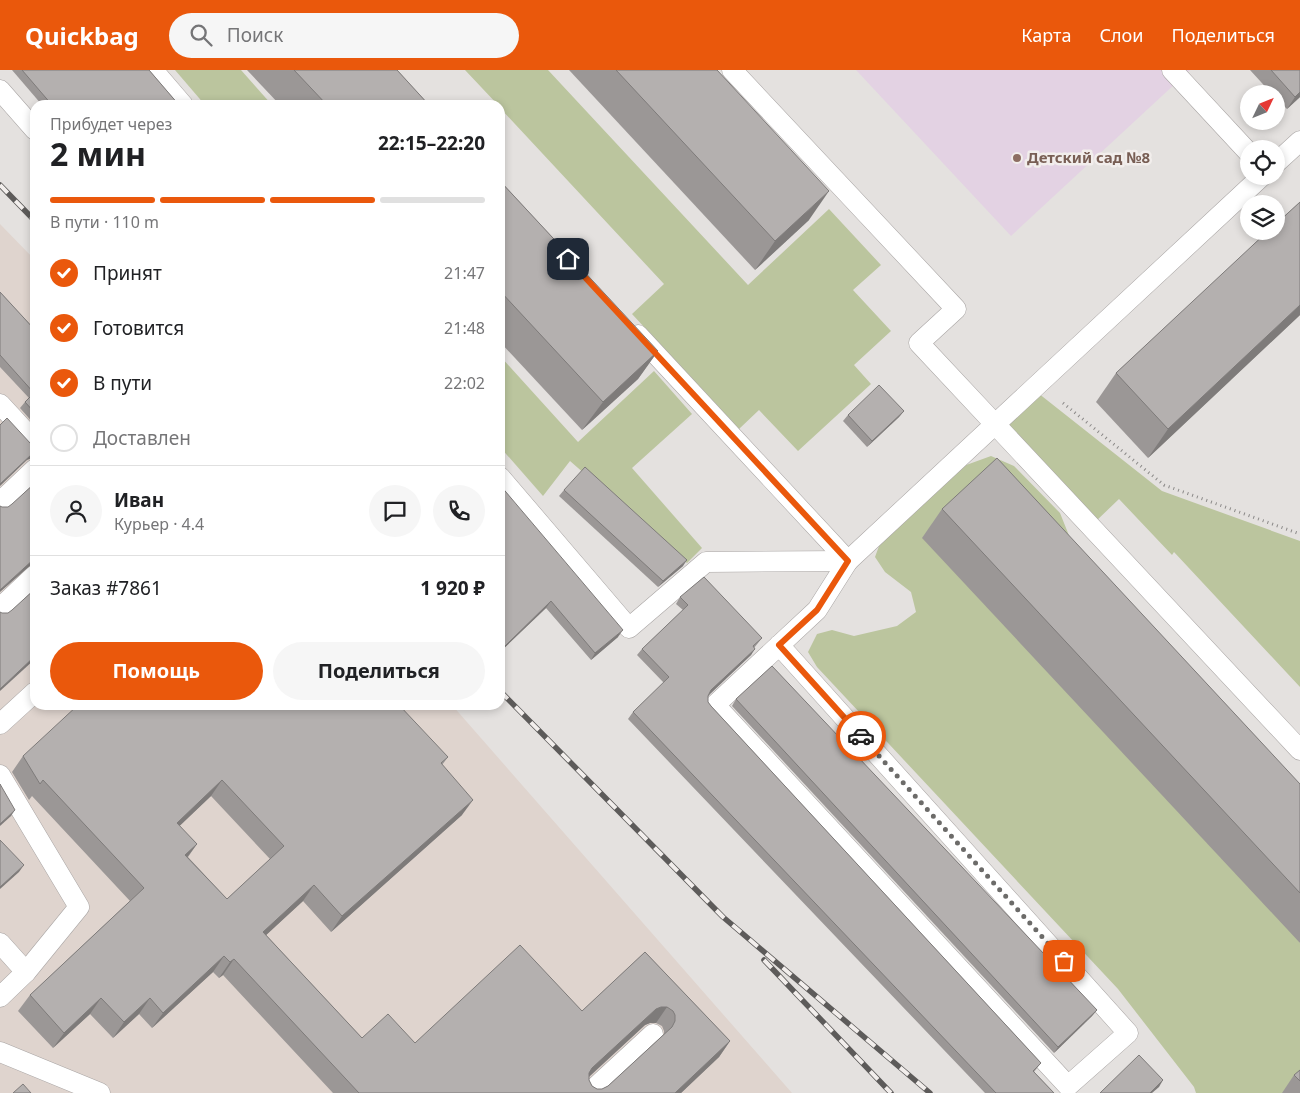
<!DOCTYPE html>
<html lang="ru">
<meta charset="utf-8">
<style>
:root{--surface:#fff;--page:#f6f6f6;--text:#202124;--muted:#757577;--line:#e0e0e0;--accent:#ea580c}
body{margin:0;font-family:"Noto Sans",sans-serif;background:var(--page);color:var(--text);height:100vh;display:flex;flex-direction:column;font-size:19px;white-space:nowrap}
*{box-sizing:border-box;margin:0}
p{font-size:16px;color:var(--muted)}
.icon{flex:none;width:28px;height:28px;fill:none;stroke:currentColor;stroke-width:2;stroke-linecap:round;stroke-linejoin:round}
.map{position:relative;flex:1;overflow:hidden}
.sheet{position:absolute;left:30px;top:30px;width:475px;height:610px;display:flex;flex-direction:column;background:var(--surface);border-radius:15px;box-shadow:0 2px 8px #0003}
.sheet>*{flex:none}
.needle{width:32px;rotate:47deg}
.tools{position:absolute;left:1240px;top:15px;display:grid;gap:10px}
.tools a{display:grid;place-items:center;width:45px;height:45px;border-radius:50%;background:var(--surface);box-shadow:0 2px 8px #0003;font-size:25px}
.pin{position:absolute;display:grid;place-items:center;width:42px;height:42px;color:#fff;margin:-21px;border-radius:10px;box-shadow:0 2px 8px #0006}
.courier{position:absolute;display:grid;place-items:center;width:50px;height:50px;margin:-25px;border:4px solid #ea580c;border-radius:50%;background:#fff;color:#222;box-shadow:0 1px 6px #0007}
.summary em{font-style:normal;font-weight:700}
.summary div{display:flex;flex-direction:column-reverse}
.summary{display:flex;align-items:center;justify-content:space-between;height:85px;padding:0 20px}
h1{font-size:32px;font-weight:700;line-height:38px}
.bar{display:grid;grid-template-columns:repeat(4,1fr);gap:8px 5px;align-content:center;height:60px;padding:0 20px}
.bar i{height:6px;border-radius:4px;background:var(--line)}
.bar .on{background:var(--accent)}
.bar p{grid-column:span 4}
.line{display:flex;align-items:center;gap:12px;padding:0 20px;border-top:1px solid var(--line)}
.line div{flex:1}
.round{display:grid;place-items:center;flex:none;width:52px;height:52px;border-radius:26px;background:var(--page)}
ol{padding:0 20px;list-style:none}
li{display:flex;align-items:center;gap:15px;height:55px}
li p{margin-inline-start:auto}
li .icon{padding:5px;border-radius:50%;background:var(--accent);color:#fff;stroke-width:4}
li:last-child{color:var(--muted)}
li i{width:28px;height:28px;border:2px solid var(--line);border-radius:50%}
.action{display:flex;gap:10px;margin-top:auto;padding:10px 20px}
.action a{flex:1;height:58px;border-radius:30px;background:var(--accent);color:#fff;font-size:20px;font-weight:700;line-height:58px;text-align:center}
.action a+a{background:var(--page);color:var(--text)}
header{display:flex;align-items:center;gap:30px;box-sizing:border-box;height:70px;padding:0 25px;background:var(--accent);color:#fff}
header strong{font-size:24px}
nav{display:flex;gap:28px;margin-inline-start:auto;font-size:18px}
.search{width:350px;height:45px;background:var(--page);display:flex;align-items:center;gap:12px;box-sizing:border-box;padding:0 18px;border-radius:28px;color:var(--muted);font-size:19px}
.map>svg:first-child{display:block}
</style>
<header>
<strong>Quickbag</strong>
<div class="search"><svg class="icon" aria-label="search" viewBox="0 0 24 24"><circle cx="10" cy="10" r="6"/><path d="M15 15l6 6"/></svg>Поиск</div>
<nav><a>Карта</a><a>Слои</a><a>Поделиться</a></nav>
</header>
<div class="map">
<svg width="1300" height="1023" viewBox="0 0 1300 1023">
<rect width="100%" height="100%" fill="#e4e1df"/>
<!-- built -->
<polygon fill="#dfd4ce" points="0,154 35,190 35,635 452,635 792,1023 0,1023"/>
<!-- education -->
<polygon fill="#e3d2e3" points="856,0 1190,0 1011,166"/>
<!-- green -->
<g fill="#bbc59e">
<polygon points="175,0 241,0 272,35 205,35"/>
<polygon points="465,0 548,0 748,215 829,139 881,195 853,220 891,261 854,295 871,314 798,381 759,340 739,359 632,244 664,214 500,38 500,35 498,35"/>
<polygon points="500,286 578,372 654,301 692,344 632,398 702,478 687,493 570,391 543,426 500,377"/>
<polygon points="1038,323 1162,421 1300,471 1300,617 1174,482 1172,485 1119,429 1094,453 1002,356"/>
<polygon points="991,386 1014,396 1060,443 1074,478 1300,873 1300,1010 1286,1023 1196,1023 1194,1017 1118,919 817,597 808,582 817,564 832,560 854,566 897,556 916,542 911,522 885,502 875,487 882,468 958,398"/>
</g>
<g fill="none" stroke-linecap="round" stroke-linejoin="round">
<!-- lane casing -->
<g stroke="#a9a5a4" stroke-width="21">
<g id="lane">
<polyline points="153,0 183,35"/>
<polyline points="732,0 956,239 919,273 1300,680"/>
<polyline points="1172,0 1249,83"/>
<polyline points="0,20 35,60"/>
<polyline points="1276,93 1300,71"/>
<polyline points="638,265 848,491"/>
<polyline points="0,334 35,372"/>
<polyline points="500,407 629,558 706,492 848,491"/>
<polyline points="0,432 35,399"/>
<polyline points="0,538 35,505"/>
<polyline points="779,575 1128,963 1068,1016 715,635 817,540 848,491 1262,106"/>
<polyline points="0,654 35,622"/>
<polyline points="0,705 79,837 26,902 0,927"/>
<polyline points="0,873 26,902"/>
<polyline points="0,982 100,1023"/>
<polyline points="589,1023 653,964"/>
</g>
</g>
<!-- path -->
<polyline stroke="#8b8988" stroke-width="3" stroke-dasharray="1 4" stroke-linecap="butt" points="1063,333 1164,415 1300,464"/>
<!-- lane -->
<use href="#lane" stroke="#fff" stroke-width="20"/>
<!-- rail casing -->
<g stroke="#5d5b5a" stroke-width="5.5">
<g id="rail">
<polyline points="0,115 35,151"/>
<polyline points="500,621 723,847 930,1023"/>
<polyline points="764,890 891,1023"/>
</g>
</g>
<!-- rail -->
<use href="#rail" stroke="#f2eeec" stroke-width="4" stroke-dasharray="11" stroke-linecap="butt"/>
</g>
<!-- wall -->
<g fill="#9b9796" fill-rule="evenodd">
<polygon points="12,0 149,0 179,35 42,35"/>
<polygon points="247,0 397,0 429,35 280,35"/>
<polygon points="569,0 717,0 809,150 755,200"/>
<polygon points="1250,0 1300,0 1300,27 1287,39 1276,28 1276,24 1272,24"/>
<polygon points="500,111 658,281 638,309 582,360 500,272"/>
<polygon points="1300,132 1300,245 1148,388 1096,332 1116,303"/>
<polygon points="0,222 35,260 35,355 20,338 25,332 29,328 0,297"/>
<polygon points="904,341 899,347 867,377 843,351 848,345"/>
<polygon points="500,415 618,567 591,590 546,538 500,582"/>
<polygon points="564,420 683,496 658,517 559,426"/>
<polygon points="942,439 1300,714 1300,873 922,468"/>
<polygon points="680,527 762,568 754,578 751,585 708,625 708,632 711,636 1041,993 1034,1002 1054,1023 985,1023 628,649 633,642 664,613 637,585 642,579 683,540 676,534"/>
<polygon points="736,629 1097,940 1092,946 1054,983 732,636"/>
<path d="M 23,686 L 448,687 L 442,695 L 462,745 L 331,862 L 303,831 L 266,865 L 362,968 L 415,973 L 582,941 L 645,882 L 730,971 L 719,987 L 681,1023 L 333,1023 L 223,905 L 219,908 L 213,902 L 152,958 L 139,944 L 113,968 L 90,944 L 53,978 L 18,941 L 30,925 L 130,831 L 32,726 L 29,730 L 12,702 ZM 211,726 L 270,789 L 227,829 L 188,787 L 197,774 L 179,756 ZM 650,953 L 656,953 L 662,956 L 664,961 L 664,964 L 608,1016 L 602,1019 L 597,1019 L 592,1016 L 589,1010 L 589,1007 L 645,955 Z"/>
<polygon points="1300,1000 1300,1023 1282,1023 1294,1005"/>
</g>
<!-- shaded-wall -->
<g fill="#7e7b7a">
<polygon points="1300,22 1300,27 1287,39 1295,27"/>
<polygon points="829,121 809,150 755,200 775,171"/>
<polygon points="1300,235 1300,245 1148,388 1168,359"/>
<polygon points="658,281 638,309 582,360 603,332"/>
<polygon points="904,341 899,347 867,377 872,371"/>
<polygon points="35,382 35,388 32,388 27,390 0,416 0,414 32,384"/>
<polygon points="35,488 35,494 32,494 0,522 0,520"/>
<polygon points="687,490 683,496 658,517 663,511"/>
<polygon points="551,531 546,538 500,582 502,579"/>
<polygon points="623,560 618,567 591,590 595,583"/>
<polygon points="755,579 751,585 707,627 711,620"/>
<polygon points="35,586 35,589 0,621 0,619"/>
<polygon points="222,710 211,726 166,769 177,753"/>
<polygon points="473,730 462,745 331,862 342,846"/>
<polygon points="15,740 11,746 0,756 0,754"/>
<polygon points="197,774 185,790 185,785"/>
<polygon points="24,795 19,802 0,819 0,817"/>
<polygon points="314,815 303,831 252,878 263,862"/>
<polygon points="224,886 213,902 152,958 163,943"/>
<polygon points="234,889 223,905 219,908 230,892"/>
<polygon points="101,928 90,944 53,978 64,963"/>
<polygon points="150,928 139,944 113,968 124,952"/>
<polygon points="661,937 667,937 656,953 650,953 645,955 581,1014 592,998 656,939"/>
<polygon points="1097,940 1092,946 1054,983 1058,977"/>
<polygon points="730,971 719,987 681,1023 675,1023"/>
<polygon points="1163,1010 1159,1017 1152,1023 1150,1023"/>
</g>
<!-- building -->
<g fill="#b4b0af" stroke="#7e7b7a" fill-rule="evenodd">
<polygon points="22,0 149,0 179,35 52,35"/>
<polygon points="294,0 397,0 429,35 327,35"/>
<polygon points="616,0 717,0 829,121 775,171"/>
<polygon points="1271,0 1300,0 1300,22 1295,27"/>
<polygon points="500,111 658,281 603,332 500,221"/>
<polygon points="1300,132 1300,235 1168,359 1116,303 1268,161 1276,161 1276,154"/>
<polygon points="0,222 35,260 35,343 25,332 34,323 0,285"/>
<polygon points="879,315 904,341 872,371 848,345"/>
<polygon points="7,348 31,374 35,376 35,382 32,384 0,414 0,355"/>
<polygon points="997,388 1300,714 1300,823 942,439"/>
<polygon points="585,397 687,490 663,511 564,420"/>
<polygon points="35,413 35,488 0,520 0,436 2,437 8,437 12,434"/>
<polygon points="500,415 623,560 595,583 551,531 502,579 500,577"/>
<polygon points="704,507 762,568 753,576 755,579 711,620 708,626 708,632 711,636 1041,993 1033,1001 1054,1023 996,1023 633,642 669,607 642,579 688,535 680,527"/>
<polygon points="35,519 35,586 0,619 0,542 2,543 8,543 12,540"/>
<polygon points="772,596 1097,940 1058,977 736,629"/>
<path d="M 78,635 L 399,635 L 448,687 L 441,693 L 473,730 L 342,846 L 314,815 L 263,862 L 362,968 L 388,944 L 415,973 L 520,875 L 582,941 L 645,882 L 730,971 L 675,1023 L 359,1023 L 234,889 L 230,892 L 224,886 L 163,943 L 150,928 L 124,952 L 101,928 L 64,963 L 30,925 L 144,818 L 43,710 L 40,714 L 23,686 ZM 222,710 L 284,776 L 227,829 L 185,785 L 197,774 L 177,753 ZM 661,937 L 667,937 L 673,941 L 675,945 L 675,951 L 672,957 L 608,1016 L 602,1019 L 597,1019 L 592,1016 L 589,1010 L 589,1003 L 592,998 L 656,939 Z"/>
<polygon points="0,714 15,740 0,754"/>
<polygon points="0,770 24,795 0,817"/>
<polygon points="1139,985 1163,1010 1150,1023 1100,1023"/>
<polygon points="1300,1000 1300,1011 1294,1005"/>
<polygon points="23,1014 31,1023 13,1023"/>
</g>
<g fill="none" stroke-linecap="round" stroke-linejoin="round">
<!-- done -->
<polyline stroke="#6c6b69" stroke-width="5" stroke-dasharray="0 9" points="861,666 1064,891"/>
<!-- route -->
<polyline stroke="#ea580c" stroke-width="6" points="568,189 848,491 817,540 779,575 861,666"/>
</g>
<!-- markers -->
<circle fill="#8d6e63" stroke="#f2eeec" stroke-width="2" cx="1017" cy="88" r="5"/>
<g text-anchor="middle" stroke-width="5" stroke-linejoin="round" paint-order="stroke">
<!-- education labels -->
<g font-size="15" font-weight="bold" fill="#785e54" stroke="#f2eeec" text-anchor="start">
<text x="1027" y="93">Детский сад №8</text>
</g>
</g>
</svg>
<div class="tools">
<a><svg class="needle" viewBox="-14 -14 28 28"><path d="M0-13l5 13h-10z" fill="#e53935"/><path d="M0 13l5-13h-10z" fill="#757577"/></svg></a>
<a><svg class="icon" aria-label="locate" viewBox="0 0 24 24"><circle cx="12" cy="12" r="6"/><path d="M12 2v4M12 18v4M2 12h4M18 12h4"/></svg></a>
<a><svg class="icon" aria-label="layers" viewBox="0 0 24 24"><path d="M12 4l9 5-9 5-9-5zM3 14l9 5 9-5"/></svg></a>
</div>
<div class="pin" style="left:1064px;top:891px;background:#ea580c"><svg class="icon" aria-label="bag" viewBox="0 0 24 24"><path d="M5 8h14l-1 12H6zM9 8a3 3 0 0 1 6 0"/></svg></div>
<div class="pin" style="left:568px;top:189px;background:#1f2937"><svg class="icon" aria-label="home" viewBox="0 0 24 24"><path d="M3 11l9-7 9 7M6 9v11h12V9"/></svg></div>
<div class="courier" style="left:861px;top:666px"><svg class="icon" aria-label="car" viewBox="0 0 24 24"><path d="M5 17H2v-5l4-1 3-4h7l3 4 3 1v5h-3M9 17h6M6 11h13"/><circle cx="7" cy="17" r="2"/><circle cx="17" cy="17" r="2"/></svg></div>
<section class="sheet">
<div class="summary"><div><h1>2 мин</h1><p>Прибудет через</p></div><em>22:15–22:20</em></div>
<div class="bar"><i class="on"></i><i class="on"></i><i class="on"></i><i></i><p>В пути · 110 m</p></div>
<ol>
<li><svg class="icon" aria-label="check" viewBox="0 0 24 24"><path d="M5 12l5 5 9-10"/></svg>Принят<p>21:47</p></li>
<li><svg class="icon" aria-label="check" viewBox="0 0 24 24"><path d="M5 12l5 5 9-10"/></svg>Готовится<p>21:48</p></li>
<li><svg class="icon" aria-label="check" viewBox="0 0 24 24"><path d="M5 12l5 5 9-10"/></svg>В пути<p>22:02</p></li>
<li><i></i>Доставлен</li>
</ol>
<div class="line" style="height:90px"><a class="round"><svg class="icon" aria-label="person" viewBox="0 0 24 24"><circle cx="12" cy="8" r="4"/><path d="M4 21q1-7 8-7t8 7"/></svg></a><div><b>Иван</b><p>Курьер · 4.4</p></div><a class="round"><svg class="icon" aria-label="chat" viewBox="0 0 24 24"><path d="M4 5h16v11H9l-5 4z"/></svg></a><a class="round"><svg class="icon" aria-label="phone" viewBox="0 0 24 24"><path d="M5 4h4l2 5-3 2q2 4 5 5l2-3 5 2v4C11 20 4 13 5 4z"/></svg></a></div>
<div class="line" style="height:65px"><div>Заказ #7861</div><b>1 920 ₽</b></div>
<div class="action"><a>Помощь</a><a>Поделиться</a></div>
</section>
</div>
